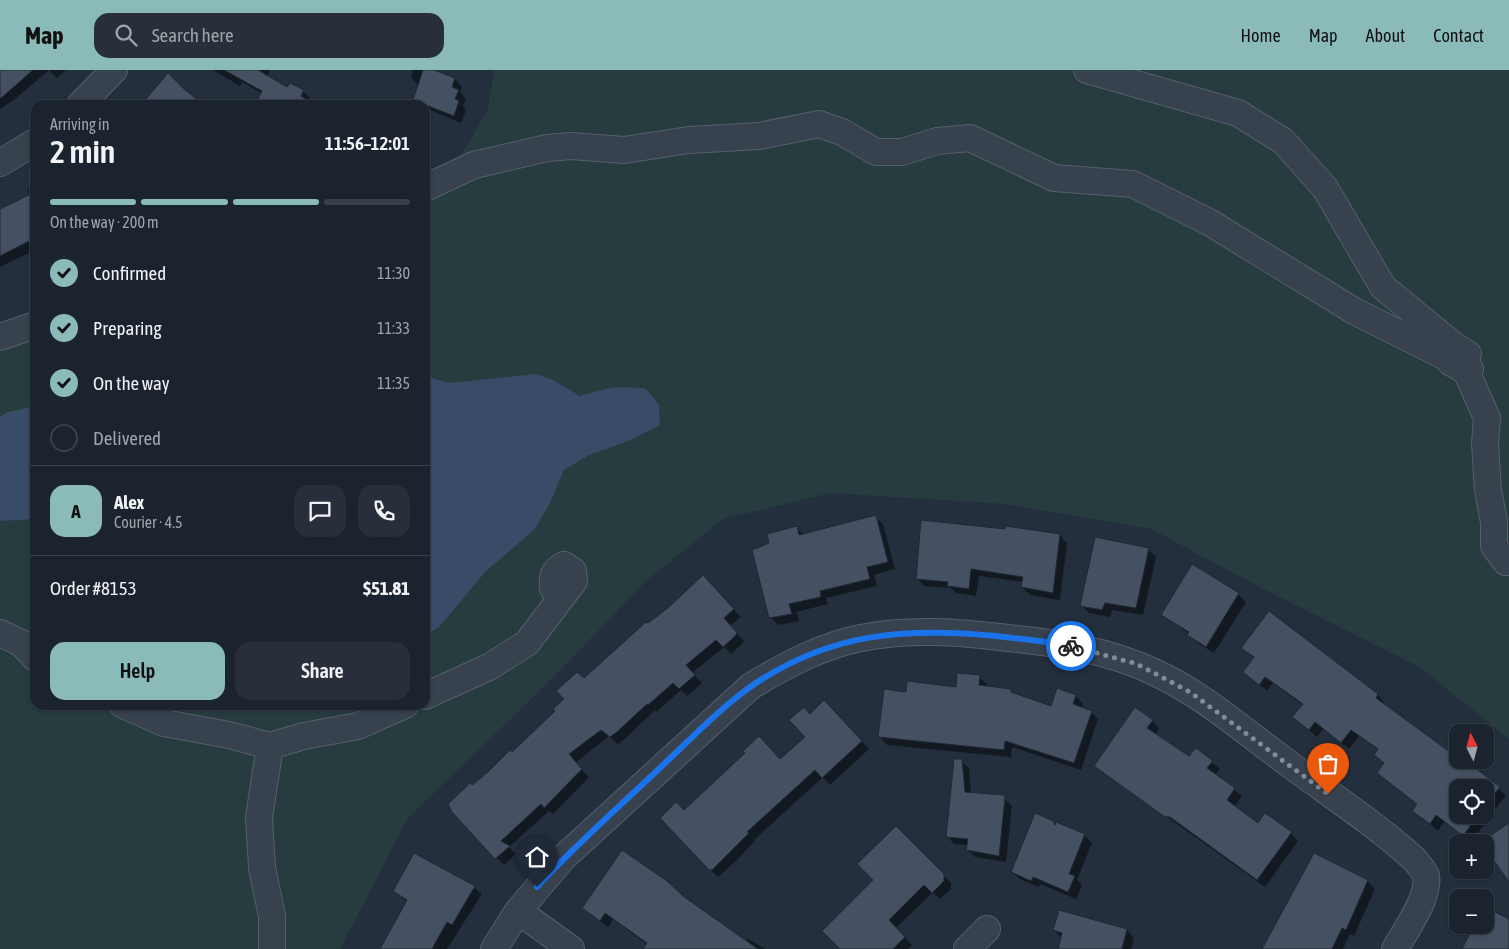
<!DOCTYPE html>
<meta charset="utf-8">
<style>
:root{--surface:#1b232e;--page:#282f3a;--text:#f1f3f6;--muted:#a0a4aa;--line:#39404a;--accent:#8bbbb9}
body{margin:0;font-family:"Asap Condensed",sans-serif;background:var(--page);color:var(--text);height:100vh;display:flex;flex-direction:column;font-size:19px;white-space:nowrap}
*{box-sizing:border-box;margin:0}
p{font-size:16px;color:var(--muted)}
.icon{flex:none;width:28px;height:28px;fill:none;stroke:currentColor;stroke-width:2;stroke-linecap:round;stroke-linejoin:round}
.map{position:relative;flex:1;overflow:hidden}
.details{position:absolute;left:30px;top:30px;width:400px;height:610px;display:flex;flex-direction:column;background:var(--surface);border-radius:15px;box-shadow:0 1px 4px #0004,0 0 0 1px var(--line)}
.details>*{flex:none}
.needle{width:32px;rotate:354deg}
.controls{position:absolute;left:1449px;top:654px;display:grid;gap:10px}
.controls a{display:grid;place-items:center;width:45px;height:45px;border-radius:10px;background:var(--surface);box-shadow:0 1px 4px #0004,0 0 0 1px var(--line);font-size:25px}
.pin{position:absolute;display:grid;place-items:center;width:42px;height:42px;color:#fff;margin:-51px -21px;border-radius:50% 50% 50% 0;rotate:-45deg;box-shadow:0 0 5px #0007}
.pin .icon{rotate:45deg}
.courier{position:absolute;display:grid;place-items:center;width:50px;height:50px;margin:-25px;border:4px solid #1a73e8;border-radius:50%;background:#fff;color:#222;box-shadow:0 1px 6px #0007}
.head em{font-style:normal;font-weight:600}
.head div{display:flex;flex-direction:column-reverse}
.head{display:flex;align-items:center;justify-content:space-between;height:85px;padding:0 20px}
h1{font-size:32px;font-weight:600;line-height:38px}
.bar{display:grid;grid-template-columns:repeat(4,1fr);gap:8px 5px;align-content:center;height:60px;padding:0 20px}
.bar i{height:6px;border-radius:4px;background:var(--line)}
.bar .current{background:var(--accent)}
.bar p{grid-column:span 4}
.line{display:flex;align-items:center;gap:12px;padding:0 20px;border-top:1px solid var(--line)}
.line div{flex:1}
.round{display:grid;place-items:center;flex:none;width:52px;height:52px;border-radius:15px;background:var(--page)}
ol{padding:0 20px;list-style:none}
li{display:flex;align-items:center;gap:15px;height:55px}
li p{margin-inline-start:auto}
li .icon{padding:5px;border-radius:50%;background:var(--accent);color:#111;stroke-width:4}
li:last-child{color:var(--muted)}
li i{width:28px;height:28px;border:2px solid var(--line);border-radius:50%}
.cta{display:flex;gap:10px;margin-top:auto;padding:10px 20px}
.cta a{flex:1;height:58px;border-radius:15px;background:var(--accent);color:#111;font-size:20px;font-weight:600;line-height:58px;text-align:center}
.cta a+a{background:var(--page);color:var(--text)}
header{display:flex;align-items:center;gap:30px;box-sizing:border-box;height:70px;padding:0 25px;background:var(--accent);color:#111}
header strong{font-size:24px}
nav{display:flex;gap:28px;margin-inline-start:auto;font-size:18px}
.search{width:350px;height:45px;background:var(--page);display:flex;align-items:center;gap:12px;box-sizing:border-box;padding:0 18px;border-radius:15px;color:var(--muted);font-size:19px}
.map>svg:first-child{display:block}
</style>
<header>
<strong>Map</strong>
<div class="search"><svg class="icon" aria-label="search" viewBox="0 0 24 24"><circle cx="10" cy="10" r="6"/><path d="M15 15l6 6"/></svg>Search here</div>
<nav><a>Home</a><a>Map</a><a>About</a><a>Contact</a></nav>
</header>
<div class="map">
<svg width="1509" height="879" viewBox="0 0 1509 879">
<rect width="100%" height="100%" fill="#242f3e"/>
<!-- green -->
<polygon fill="#263c3f" points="494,0 1509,0 1509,669 1418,596 1256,515 1151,459 1006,434 830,423 723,449 645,512 556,605 408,748 340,879 0,879 0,263 35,248 35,635 425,635 425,108 456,95 488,39"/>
<!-- water -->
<g fill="#394c67">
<path d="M 536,304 L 553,310 L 580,326 C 605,318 619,315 646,319 L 659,335 L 660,355 L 628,371 L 589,385 L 564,400 L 550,433 L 534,460 L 486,501 L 439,557 L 425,565 L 425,306 L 449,313 Z"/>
<polygon points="35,336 35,449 0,451 0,347 8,342"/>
</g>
<!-- shadow -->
<g fill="#0007" fill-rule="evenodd">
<polygon points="0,0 66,0 57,8 49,0 15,29 0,39"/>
<polygon points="213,0 270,0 267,7 287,19 303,21 310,29 309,32 312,35 256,35 263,24 242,12 240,16"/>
<polygon points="413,0 431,0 455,9 462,17 460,22 466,29 463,36 466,40 461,53 425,38 425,35 420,35 416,30 418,15 411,7"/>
<polygon points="35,116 35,180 0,197 0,145 30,126 27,120"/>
<polygon points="875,447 883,454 895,499 874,505 877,516 826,528 828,534 796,542 799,551 778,555 770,547 770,474 797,458 804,465"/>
<polygon points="1060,465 1067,473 1060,530 1030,525 1022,517 1023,512 979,506 976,526 956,523 951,518 924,516 917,508"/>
<polygon points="1096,468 1149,480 1156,487 1143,545 1112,540 1110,547 1089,543 1081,535"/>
<polygon points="1193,496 1238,524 1246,532 1214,583 1196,572 1189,564 1163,544"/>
<polygon points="710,514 741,547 730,556 744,571 742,574 731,584 724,577 692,603 702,613 687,626 681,620 656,642 655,640 626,668 618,674 609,666 575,693 589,707 553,744 549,741 509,777 516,784 504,795 453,742 472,716 512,684 557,641 584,610 648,555"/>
<path d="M 1269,542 L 1378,625 L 1385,633 L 1383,635 L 1458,690 L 1463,690 L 1506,725 L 1471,772 L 1444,752 L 1438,761 L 1414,740 L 1418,735 L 1379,703 L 1385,694 L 1375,685 L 1379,680 L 1359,666 L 1349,679 L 1323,659 L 1317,667 L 1294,647 L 1303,635 L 1273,613 L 1267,621 L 1244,602 L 1254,588 L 1243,578 ZM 1458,718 L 1485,718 L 1485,745 L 1458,745 Z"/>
<polygon points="979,607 987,614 986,618 1011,620 1015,625 1052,638 1058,620 1076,626 1083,634 1082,638 1091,642 1098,649 1081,700 1012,677 1011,687 887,675 880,667 907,623 957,618"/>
<polygon points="832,640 869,679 830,715 823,707 754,770 755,771 737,790 718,807 710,799 684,741 780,691 806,667 810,645"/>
<polygon points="1152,650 1159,658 1155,665 1190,688 1196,680 1220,699 1215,705 1242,726 1234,737 1258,755 1291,763 1298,771 1265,817 1096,696"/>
<polygon points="961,691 969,698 971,723 1002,726 1012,736 1006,792 975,787 968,780 968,775 954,774 947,766"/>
<polygon points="1053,752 1084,765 1092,773 1077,810 1082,815 1076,829 1040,814 1039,817 1020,809 1012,802"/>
<polygon points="896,758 951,813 951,819 940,829 933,822 895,859 912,875 908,879 841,879"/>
<polygon points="623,782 746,872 747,868 765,879 653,879 613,849 608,857 584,838"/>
<polygon points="1315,785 1367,811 1375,819 1354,866 1350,864 1343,879 1262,879"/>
<polygon points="474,817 482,824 447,879 381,879 407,832 394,820"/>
<polygon points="1054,860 1127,860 1134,868 1131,879 1059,879 1062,868"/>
</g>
<!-- building -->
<g fill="#455162" stroke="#1f2835">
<polygon points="0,0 33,0 0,29"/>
<polygon points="224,0 258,0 287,17 290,13 304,20 301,26 316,35 255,35 262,21"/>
<polygon points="423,0 434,0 455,8 452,17 459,20 455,29 459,31 454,46 413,30"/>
<polygon points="168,3 184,19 204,35 141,35"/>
<polygon points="35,122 35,168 0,186 0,139"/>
<polygon points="876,445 888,492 867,497 870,509 820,521 821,527 789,534 792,544 769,548 752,480 769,473 767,464 797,456 799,465"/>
<polygon points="921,450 1005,459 1006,456 1060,464 1053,523 1021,517 1023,507 971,499 969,519 947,516 948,512 916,509"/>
<polygon points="1095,467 1149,478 1136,538 1105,533 1102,540 1080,536"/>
<polygon points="1192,494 1239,523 1206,577 1187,565 1189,562 1161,545"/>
<polygon points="703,505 734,539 724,548 737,563 734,567 723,577 716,570 686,595 695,605 679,619 673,613 648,635 647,634 618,661 610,667 601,660 569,684 582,699 544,738 541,734 501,771 510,776 495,789 452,742 448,734 470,713 472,715 488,702 510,680 512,682 555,641 553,639 564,629 556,621 577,602 584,608 646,552 648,553 668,538"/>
<polygon points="1269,541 1378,624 1376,628 1454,685 1458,685 1458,690 1465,690 1500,717 1485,736 1485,718 1458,718 1458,745 1478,745 1463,766 1436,745 1430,754 1412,741 1417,734 1377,703 1384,693 1374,685 1378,679 1351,660 1341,673 1315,652 1309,660 1292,647 1303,634 1265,607 1259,615 1243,602 1254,587 1241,578"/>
<polygon points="957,603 980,605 979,615 1011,619 1011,622 1051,636 1057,618 1076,625 1073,634 1092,641 1074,693 1005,671 1004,680 878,667 884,619 906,622 907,611 956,617"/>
<polygon points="824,630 862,671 822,708 815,700 747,762 749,763 712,800 709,800 660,748 676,732 684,740 745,683 743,681 759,666 780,689 805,667 789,650 804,637 810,644"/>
<polygon points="1135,637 1153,650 1147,658 1189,686 1196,678 1213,691 1207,698 1235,718 1227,730 1258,753 1265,743 1292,762 1257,810 1170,747 1165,747 1094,696"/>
<polygon points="954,689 962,689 965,722 1003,725 1005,727 999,786 966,780 968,769 946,767"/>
<polygon points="1035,743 1053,751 1055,755 1056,752 1085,764 1069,804 1075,806 1068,822 1033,807 1031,811 1011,802"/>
<polygon points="1509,753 1509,812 1485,778 1485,772 1481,772"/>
<polygon points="896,756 944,804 944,811 932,823 924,815 889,850 905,867 893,879 840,879 822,861 873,810 857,794"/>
<polygon points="622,780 667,811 683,826 758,879 643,879 647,873 605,843 600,851 582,838"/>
<polygon points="414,783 475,816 452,855 447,852 432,879 380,879 407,830 393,821"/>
<polygon points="1314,783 1368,810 1346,860 1342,858 1332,879 1262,879"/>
<polygon points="1485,837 1509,849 1509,879 1462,879 1474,855 1485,855"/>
<polygon points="1059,840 1127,859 1122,879 1058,879 1062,863 1053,860"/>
</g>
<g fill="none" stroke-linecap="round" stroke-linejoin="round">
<!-- minor casing -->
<g stroke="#565f6c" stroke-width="28">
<g id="minor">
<polyline points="1087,0 1238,43 1283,71 1325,118 1383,217 1452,274 1468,284"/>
<polyline points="80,35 114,0"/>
<polyline points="0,93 35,72"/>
<polyline points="425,118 474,95 547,78 571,76 624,80 689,70 759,66 819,54 842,62 876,82 902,82 937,71 970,68 1054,108 1133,114 1209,152 1354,241 1470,299"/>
<polyline points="0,267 35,255"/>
<polyline points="1450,292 1466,301 1487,348 1485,374 1488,420 1494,452 1494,476 1506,492 1509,492"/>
<polyline points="0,563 21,573 35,588"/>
<path d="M 425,626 L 489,597 L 527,573 L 574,511 L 573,501 L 564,495 C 553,501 552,506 553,518 L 565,523"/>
<polyline points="123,635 164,653 229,665 270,676 259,747 262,798 272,846 272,879"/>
<polyline points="270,676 304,666 358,656 405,635"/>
<polyline points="518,841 571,879"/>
<path d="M 494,879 L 518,841 L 563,788 L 751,616 C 786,595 821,576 861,568 C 910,558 959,562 1008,568 C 1058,573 1108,580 1154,602 C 1202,624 1243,660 1285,691 C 1328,723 1374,753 1414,789 C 1418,794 1424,800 1426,806 C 1430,827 1405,861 1395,879"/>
<polyline points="967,879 987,859"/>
</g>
</g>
<!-- minor -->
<use href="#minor" stroke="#38414e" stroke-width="26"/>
</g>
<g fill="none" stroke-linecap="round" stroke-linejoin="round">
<!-- done -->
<polyline stroke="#828b98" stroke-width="5" stroke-dasharray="0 9" points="1071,576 1137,594 1190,622 1328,724"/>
<!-- route -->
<path stroke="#1a73e8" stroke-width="6" d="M 537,817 C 576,774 620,736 662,696 C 691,669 720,638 753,615 C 830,563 905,557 996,566 C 1021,569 1046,571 1071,576"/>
</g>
</svg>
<div class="controls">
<a><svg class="needle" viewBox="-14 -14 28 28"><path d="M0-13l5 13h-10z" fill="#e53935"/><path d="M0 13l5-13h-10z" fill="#a0a4aa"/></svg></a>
<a><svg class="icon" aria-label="locate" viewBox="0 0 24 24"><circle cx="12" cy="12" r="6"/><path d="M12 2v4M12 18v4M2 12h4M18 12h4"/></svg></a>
<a>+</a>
<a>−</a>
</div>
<div class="pin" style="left:1328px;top:724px;background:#ea580c"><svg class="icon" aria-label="bag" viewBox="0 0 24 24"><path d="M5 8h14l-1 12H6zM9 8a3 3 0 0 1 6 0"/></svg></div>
<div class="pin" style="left:537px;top:817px;background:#1f2937"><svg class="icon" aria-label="home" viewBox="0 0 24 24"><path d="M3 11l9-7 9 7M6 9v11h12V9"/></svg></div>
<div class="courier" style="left:1071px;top:576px"><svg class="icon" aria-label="bike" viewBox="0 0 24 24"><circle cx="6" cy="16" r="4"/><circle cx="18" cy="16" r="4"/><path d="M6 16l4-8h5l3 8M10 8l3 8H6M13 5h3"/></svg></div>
<section class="details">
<div class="head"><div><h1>2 min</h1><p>Arriving in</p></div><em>11:56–12:01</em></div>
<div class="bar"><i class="current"></i><i class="current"></i><i class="current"></i><i></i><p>On the way · 200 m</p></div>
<ol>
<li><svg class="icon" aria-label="check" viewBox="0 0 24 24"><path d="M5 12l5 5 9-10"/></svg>Confirmed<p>11:30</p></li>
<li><svg class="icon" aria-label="check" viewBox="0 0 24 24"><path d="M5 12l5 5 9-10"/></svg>Preparing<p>11:33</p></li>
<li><svg class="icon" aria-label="check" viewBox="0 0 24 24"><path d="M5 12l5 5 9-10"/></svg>On the way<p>11:35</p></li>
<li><i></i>Delivered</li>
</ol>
<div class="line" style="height:90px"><b class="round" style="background:var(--accent);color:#111">A</b><div><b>Alex</b><p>Courier · 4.5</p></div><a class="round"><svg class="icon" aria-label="chat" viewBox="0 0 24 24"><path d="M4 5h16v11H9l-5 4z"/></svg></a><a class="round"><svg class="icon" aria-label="phone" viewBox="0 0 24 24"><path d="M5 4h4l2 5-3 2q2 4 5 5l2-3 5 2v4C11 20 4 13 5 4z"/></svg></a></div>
<div class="line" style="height:65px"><div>Order #8153</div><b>$51.81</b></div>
<div class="cta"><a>Help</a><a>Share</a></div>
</section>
</div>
